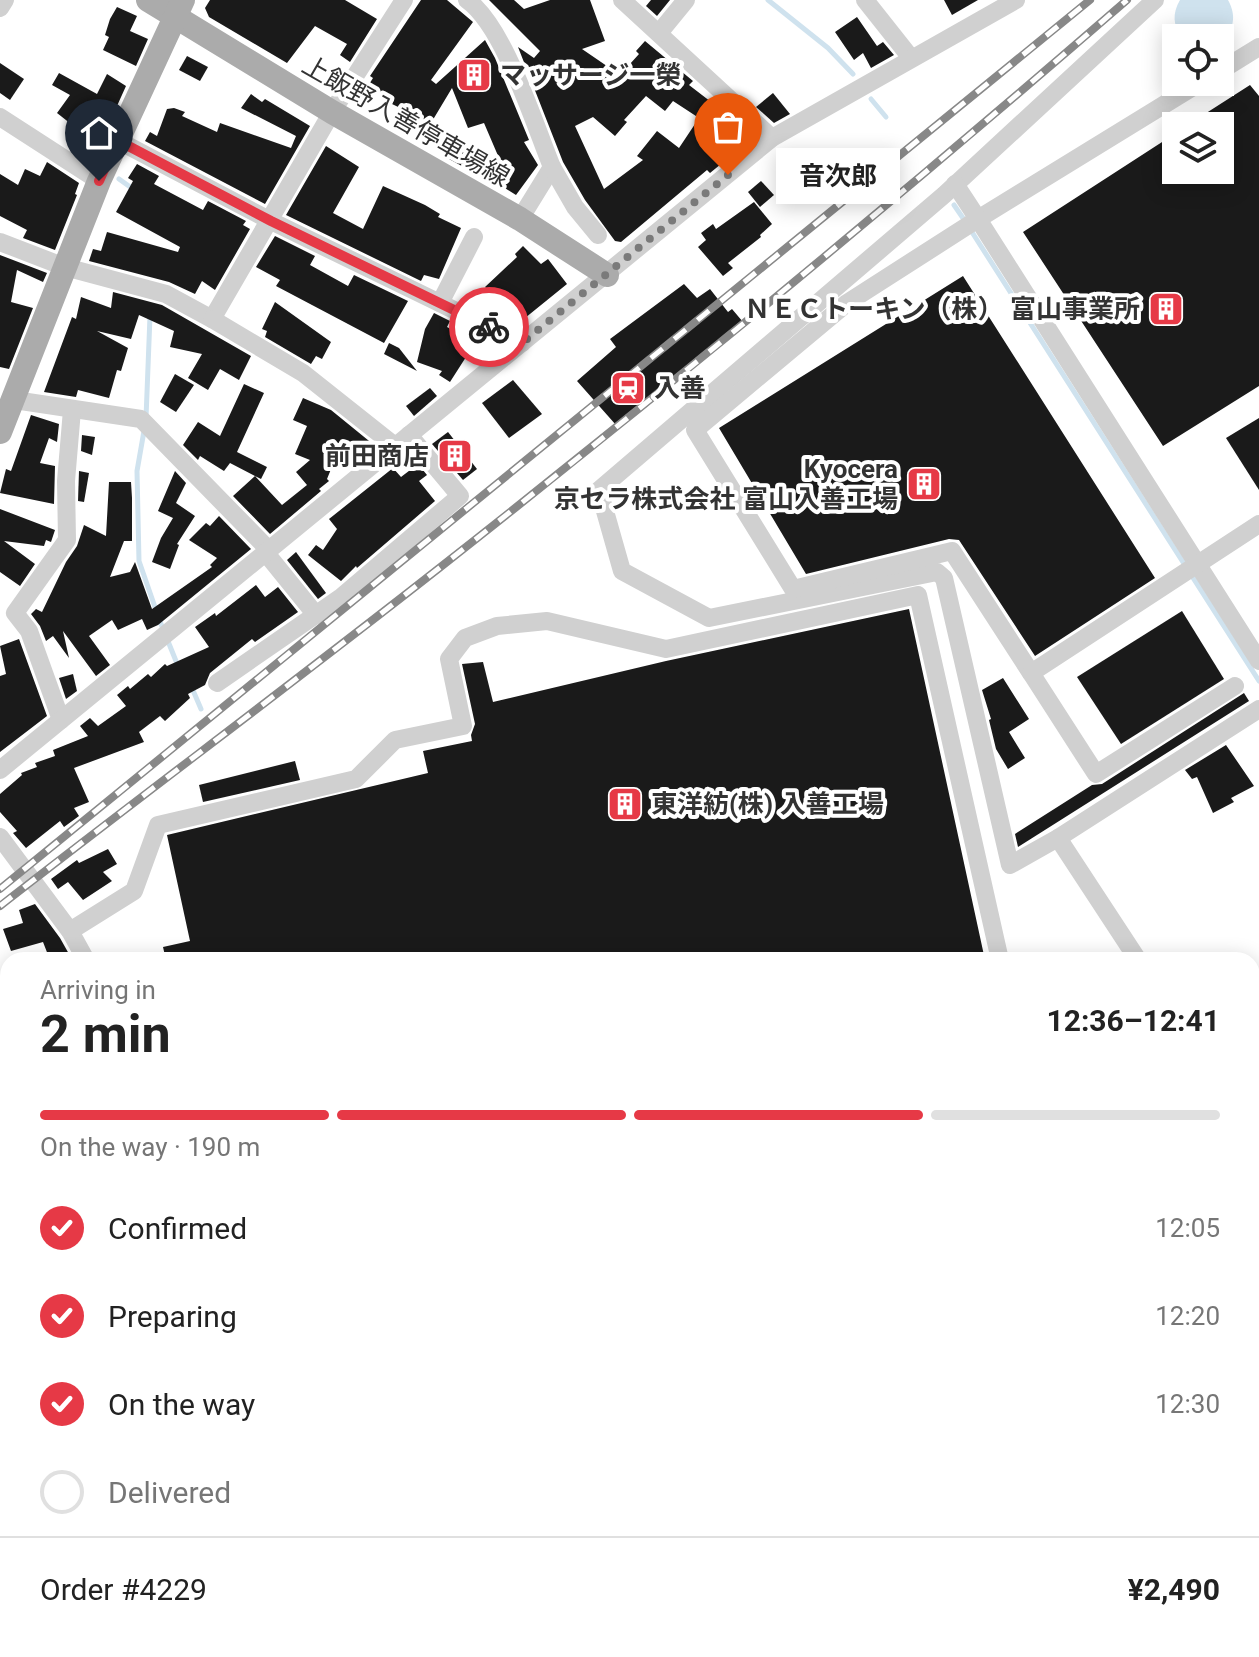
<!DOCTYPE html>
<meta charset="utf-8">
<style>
:root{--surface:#fff;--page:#f6f6f6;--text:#222;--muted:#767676;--line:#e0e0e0;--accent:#e63946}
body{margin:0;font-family:Roboto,"Noto Sans JP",sans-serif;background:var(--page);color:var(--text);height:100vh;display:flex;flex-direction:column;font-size:30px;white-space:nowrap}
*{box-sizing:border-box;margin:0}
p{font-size:26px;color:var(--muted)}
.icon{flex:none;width:44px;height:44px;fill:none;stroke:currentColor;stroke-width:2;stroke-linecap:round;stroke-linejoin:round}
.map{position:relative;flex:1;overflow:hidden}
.side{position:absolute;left:0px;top:952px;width:1260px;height:706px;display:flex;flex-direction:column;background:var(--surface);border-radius:24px 24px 0 0;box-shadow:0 4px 20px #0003}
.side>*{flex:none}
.buttons{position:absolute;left:1162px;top:24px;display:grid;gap:16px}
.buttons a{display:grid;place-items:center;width:72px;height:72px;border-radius:0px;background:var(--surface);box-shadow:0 4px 20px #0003;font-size:40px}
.pin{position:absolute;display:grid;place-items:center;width:68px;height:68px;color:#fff;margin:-82px -34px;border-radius:50% 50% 50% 0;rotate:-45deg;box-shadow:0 0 8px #0007}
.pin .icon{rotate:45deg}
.courier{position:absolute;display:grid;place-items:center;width:80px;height:80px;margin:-40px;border:6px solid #e63946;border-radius:50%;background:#fff;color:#222;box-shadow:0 2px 10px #0007}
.bubble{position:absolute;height:56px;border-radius:0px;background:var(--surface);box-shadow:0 4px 20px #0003;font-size:26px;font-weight:700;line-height:56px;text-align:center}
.headline em{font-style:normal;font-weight:700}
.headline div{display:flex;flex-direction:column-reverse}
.headline{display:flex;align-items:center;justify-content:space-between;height:136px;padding:0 40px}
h1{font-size:52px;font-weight:700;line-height:60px}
.bar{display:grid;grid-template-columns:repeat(4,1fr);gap:12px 8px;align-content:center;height:96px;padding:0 40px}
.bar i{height:10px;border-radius:6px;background:var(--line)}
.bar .on{background:var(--accent)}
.bar p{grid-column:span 4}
.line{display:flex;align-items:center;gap:20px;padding:0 40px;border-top:2px solid var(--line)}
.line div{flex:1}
ol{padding:0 40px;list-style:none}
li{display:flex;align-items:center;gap:24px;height:88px}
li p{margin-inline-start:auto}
li .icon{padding:8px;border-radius:50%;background:var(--accent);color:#fff;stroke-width:4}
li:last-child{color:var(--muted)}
li i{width:44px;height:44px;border:4px solid var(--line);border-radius:50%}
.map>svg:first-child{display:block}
</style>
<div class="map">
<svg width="1259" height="1657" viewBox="0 0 1259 1657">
<rect width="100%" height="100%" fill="#fff"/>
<!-- water -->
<path fill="#cfe2ee" d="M 1180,0 L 1228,0 C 1237,16 1234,31 1220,43 L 1220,38 L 1182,38 C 1173,25 1172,14 1180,0 Z"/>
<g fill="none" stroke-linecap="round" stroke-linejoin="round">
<!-- stream -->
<g stroke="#cfe2ee" stroke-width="5">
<polyline points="768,0 828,48 853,74"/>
<polyline points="871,99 886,117"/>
<polyline points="119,179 133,189"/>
<polyline points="954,205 965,221"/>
<polyline points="970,229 1259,681"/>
<polyline points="146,418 150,316"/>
<polyline points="144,431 137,471 139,561 156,610"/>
<polyline points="159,619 178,666"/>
<polyline points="192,688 201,709"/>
<polyline points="242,1650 245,1657"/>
</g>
</g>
<!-- building -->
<g fill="#1a1a1a" fill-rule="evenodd">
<polygon points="210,0 345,0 377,19 350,62 340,55 347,44 315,26 287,63 209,17 205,8"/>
<polygon points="421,0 447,0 473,22 431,80 436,84 485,40 495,58 529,140 524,142 538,165 516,195 472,168 471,171 449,159 458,142 502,165 484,123 468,128 452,88 431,123 392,104 394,100 368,86 373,78 370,76"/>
<path d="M 489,0 L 514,0 L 524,9 L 550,0 L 590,0 L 605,41 L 582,49 L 620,75 L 639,54 L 636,51 L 645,41 L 693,81 L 689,85 L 715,105 L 708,115 L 718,121 L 711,132 L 730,144 L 746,130 L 754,137 L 710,173 L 707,170 L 621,242 L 615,241 L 585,200 L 563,162 L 518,47 L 534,58 L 540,51 ZM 646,96 L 665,111 L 673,101 L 699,118 L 679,148 L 657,131 L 637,156 L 643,160 L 604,189 L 575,126 L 593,117 L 615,136 L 627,122 L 624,120 Z"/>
<polygon points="651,0 670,0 657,16 646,6"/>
<polygon points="944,0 978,0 952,15"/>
<polygon points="117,7 137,16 130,31 148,39 136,66 103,50 109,37 105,35 110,19"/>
<polygon points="857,17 877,46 883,42 894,55 871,68 863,53 854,60 835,32"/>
<polygon points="187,56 208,67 200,81 179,70"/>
<polygon points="0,63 24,79 10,100 0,93"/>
<polygon points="59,73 97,94 107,74 126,86 103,137 75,120 71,124 57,113 70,95 52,85"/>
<polygon points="1250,85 1259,96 1259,386 1163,446 1023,232 1176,133 1176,170 1220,170 1220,126 1186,126"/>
<polygon points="773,93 790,114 774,123 756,107"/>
<polygon points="251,94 262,102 265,99 310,126 265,204 145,141 150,132 157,136 167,109 174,108 185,112 182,116 217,132 220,123 291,148 296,136 241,108"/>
<polygon points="326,146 359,167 333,213 363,229 383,186 425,205 440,214 438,217 461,228 439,279 424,275 421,281 286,215"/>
<polygon points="47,162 79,183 75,194 77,195 55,250 23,238 27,230 0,216 0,174 18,185 25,169 40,176"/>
<polygon points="137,164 159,176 154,184 203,210 208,201 246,221 243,225 250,229 215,290 202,281 195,294 169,282 89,261 93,249 101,251 107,232 178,252 180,247 116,212 133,181 128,178"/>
<polygon points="761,181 774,195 760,207 748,192"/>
<polygon points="754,202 772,224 760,235 761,237 728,263 733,268 723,276 698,247 706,240 701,233 713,224 716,229"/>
<polygon points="275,236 315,256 310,265 348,286 354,275 408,301 384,343 276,286 280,280 256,267"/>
<polygon points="523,246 541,264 548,259 567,284 525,318 511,299 503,306 485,287 517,257 515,254"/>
<polygon points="0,255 47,273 43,282 17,270 11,302 33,308 9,369 0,367"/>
<polygon points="963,276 1155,578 1035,656 959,540 949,539 806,574 719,428"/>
<polygon points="684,284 697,298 710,289 728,312 732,309 743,322 616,425 577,381 616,347 610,339"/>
<polygon points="113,292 162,305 251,356 239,380 220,369 208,390 188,378 202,354 170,347 174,331 139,315 131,339 97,331 128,348 121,371 117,370 109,398 78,390 76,397 44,392 72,317 76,319 81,297 111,308"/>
<polygon points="275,302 331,342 322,359 316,356 311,364 265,337 267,331 262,329"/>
<polygon points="434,313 450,321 447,327 468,338 472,332 489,340 473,362 466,357 450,382 439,375 442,371 417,362 425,329"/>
<polygon points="389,343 399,348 417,371 384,354"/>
<polygon points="175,374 194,385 176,412 160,402"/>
<polygon points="513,380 542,414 509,438 482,403"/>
<polygon points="244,384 264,393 237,452 267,467 261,479 255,476 282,505 307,485 296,472 310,460 295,454 307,426 293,420 303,398 331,410 374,445 362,458 342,442 327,479 329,481 319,489 321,491 270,534 233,496 255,476 230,463 224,471 200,456 198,460 183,445 198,422 220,436"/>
<polygon points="430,388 437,396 414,416 406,406"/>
<polygon points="31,415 59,424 57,442 49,438 40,463 55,466 54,504 0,493 6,469 11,471"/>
<polygon points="1259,418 1259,490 1226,438"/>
<polygon points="448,432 477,469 463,480 432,444"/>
<polygon points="82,435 95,437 92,455 81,451"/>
<polygon points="418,464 427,475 419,481 435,501 357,568 356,566 341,581 308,555 316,545 323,550 337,529 329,519 393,468 401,477"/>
<polygon points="79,471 89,473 84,502 78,501"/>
<polygon points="175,471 186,483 176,503 195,516 177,544 179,545 170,569 152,562 161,538 173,518 158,511"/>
<polygon points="109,482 131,482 132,498 132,541 124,541 110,577 130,572 135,562 152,609 212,567 210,565 217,558 189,540 206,523 210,526 219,516 251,549 158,625 147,630 142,619 118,630 112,620 89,636 110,665 96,676 63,631 69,658 53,636 46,641 40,626 31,614 36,609 42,612 66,562 77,546 84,525 106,536"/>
<polygon points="0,509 55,530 51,542 46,540 44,546 4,541 35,564 20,586 0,572"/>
<polygon points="296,552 326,593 318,599 287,560"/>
<polygon points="256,585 265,597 278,587 298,612 255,642 252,639 210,673 205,685 188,694 190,698 165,721 160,716 139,732 144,742 74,768 89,802 74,808 79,816 64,827 60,821 26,848 13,833 17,831 0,812 0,794 22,775 21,773 37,767 35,763 55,756 53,750 88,736 80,726 90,718 98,726 126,706 117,695 128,686 130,689 148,674 151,677 165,664 167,666 209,647 195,627 215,613 216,616"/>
<polygon points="909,609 985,960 166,960 163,947 190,941 167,835 428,773 423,751 472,741 471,735 475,724 462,664 483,662 493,702 666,661"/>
<polygon points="1182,611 1224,679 1121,744 1077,677"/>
<polygon points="19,639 47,716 0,752 0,676 6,674 0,646"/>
<polygon points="73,674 77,691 66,699 59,678"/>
<polygon points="1003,678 1029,719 1009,732 1025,758 1008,769 996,749 989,720 991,719 982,690"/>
<polygon points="1244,693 1249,701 1018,847 1015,834 1092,785 1102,784"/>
<polygon points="1226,745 1254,786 1231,798 1234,802 1213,813 1197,777 1192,779 1185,770"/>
<polygon points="295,761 300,780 203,802 199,785"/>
<polygon points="108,849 117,864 103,872 112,881 83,900 68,882 58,889 51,879 77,860 79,863"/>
<polygon points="35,904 60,938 69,954 50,960 43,942 11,951 3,929 23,923 19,910"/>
</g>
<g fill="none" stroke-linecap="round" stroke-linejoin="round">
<!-- minor -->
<g stroke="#d0d0d0" stroke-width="18">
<path d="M 467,0 C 504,26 534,123 552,167 L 520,219"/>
<polyline points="622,0 772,138"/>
<polyline points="865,0 911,58"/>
<polyline points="1155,0 944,195 599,490 622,571 709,618 937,572 944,578 1010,865 1058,838 1259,709"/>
<polyline points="0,8 5,0"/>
<polyline points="659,33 686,0"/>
<polyline points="1220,71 1259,47"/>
<polyline points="1201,82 978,219 1259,661"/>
<polyline points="0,117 99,181"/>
<polyline points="117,140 271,221 522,343"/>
<polyline points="552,167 575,207 598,235"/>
<polyline points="955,184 978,219 847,303 695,430 793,589 952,551 1031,673 1259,524"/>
<polyline points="0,242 65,267 166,294 212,319 332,112 404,0"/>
<polyline points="440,303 474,237"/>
<polyline points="212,319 303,373 395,446"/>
<polyline points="12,402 21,401 141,419 268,549"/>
<polyline points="265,552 316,615"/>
<polyline points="1031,673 1096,774 1235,686"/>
<polyline points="217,683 340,598 460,496 409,435"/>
<polyline points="61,720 29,631 15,613 67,540 66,481 72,410"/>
<polyline points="0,770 772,138 1016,0"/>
<polyline points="0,837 70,931 86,960"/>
<polyline points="1058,838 1138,960"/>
<polyline points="70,931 134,891 158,825 356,779 395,740 463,726 449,659 465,638 497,626 547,621 666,649 918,595 1000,960"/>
<polyline points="1252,1139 1259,1150"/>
<polyline points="0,1250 8,1248"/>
<polyline points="0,1423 8,1421"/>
<polyline points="0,1477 8,1476"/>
<polyline points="1252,1485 1259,1481"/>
<polyline points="0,1581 8,1579"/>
<polyline points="0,1641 8,1639"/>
<polyline points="226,1650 230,1657"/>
<polyline points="442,1650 446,1657"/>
<polyline points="980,1657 991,1650"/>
</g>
<!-- major -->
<g stroke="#ababab" stroke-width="24">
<polyline points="148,0 332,112 520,219 607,275"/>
<polyline points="0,432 99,181 183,0"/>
</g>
<!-- rail casing -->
<g stroke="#888" stroke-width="8">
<g id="rail">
<polyline points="0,889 1090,0"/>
<path d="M 0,906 C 145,793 293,683 438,569 C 672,385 902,195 1127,0"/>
</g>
</g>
<!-- rail -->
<use href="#rail" stroke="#fff" stroke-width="5" stroke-dasharray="15" stroke-linecap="butt"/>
</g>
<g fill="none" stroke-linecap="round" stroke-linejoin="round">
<!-- done -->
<polyline stroke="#7a7a7a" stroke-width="8" stroke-dasharray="0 14.4" points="489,327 522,343 728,175"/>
<!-- route -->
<polyline stroke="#e63946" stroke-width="10" points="99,181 117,140 271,221 489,327"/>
</g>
<!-- icons -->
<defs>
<g id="building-square" transform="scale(1.8)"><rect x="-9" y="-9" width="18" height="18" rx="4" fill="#e63946" stroke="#fff"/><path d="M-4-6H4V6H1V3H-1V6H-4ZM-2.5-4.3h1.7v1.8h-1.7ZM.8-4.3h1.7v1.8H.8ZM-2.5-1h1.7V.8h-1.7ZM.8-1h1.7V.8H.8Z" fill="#fff"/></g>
<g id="station-square" transform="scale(1.8)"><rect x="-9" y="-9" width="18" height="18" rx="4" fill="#e63946" stroke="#fff"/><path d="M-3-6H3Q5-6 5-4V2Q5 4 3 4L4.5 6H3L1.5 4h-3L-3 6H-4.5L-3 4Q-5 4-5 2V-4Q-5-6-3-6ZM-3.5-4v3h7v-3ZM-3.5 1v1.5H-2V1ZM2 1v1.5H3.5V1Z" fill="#fff"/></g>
</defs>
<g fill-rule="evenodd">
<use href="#building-square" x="474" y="75"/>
<use href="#building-square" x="1166" y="309"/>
<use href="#station-square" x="628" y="388"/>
<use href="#building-square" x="455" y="456"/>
<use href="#building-square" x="924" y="484"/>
<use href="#building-square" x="625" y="804"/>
</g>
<g text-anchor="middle" stroke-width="8" stroke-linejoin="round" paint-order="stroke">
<!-- poi labels -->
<g font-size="26" font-weight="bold" fill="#333" stroke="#fff" text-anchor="start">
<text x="500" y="84">マッサージ一榮</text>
<text x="1140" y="318" text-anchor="end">ＮＥＣトーキン（株） 富山事業所</text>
<text x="654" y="397">入善</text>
<text x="429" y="465" text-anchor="end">前田商店</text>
<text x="898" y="478" text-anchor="end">Kyocera<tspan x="898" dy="30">京セラ株式会社 富山入善工場</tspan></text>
<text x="651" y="813">東洋紡(株) 入善工場</text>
</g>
<!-- street labels -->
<g font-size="26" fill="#333" stroke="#fff">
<text transform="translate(406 121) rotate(30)" y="9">上飯野入善停車場線</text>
</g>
</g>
</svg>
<div class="buttons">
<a><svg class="icon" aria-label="locate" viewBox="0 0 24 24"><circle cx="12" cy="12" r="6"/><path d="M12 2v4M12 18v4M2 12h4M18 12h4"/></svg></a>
<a><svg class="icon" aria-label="layers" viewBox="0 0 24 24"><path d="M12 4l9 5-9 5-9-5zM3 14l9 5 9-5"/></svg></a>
</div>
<div class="pin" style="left:728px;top:175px;background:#ea580c"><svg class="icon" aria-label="bag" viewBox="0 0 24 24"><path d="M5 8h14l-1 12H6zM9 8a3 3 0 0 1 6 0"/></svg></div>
<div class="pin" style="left:99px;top:181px;background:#1f2937"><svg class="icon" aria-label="home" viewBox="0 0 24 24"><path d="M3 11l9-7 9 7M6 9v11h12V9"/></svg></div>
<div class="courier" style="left:489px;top:327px"><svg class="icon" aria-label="bike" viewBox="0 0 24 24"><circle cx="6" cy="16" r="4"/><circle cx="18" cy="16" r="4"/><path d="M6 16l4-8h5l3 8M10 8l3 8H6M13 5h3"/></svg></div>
<div class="bubble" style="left:776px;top:148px;width:124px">音次郎</div>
<section class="side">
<div class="headline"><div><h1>2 min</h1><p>Arriving in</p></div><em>12:36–12:41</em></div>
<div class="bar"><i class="on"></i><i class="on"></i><i class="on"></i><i></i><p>On the way · 190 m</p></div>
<ol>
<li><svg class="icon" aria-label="check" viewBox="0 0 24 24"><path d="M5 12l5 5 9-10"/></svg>Confirmed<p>12:05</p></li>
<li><svg class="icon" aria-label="check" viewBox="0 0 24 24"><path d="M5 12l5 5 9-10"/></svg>Preparing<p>12:20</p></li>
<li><svg class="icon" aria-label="check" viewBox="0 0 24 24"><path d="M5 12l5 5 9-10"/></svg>On the way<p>12:30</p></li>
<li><i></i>Delivered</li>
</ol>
<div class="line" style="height:104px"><div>Order #4229</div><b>¥2,490</b></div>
</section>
</div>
